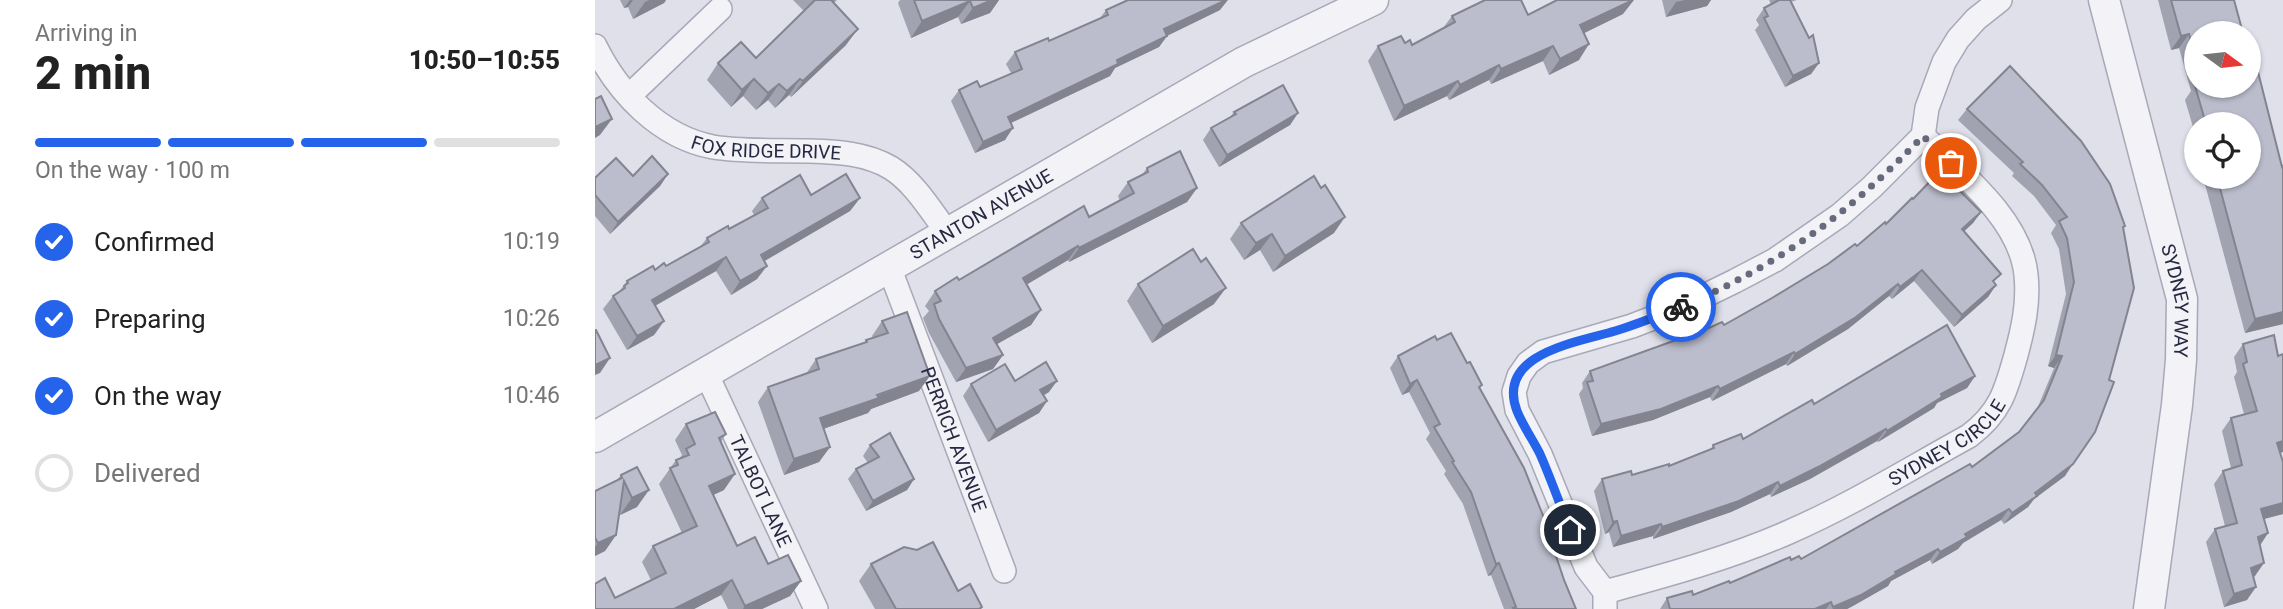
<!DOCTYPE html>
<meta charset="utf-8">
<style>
:root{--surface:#fff;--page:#f2f2f2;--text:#222;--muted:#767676;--line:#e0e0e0;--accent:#2563eb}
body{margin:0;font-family:Roboto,sans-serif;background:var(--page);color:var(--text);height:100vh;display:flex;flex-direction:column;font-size:26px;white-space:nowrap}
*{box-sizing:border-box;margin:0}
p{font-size:23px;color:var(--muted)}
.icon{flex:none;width:38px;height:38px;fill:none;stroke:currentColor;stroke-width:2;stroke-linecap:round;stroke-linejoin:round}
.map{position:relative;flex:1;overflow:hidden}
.side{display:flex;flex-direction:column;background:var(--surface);width:595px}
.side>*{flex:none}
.needle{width:46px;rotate:105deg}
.tools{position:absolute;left:1589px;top:21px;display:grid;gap:14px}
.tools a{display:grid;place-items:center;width:77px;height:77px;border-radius:50%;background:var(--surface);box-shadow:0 2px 5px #0004;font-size:35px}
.pin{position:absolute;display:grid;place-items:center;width:60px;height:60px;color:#fff;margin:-30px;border:4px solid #fff;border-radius:50%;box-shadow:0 2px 7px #0007}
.courier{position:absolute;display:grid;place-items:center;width:70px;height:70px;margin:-35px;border:5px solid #2563eb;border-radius:50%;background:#fff;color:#222;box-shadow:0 2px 9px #0007}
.summary em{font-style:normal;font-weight:800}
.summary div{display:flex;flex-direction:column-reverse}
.summary{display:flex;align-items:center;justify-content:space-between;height:119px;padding:0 35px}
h1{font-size:46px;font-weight:800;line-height:52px}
.bar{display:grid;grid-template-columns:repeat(4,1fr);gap:10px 7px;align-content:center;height:84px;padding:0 35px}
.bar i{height:9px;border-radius:5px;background:var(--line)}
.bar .active{background:var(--accent)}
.bar p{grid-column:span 4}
ol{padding:0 35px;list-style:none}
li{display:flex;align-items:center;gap:21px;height:77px}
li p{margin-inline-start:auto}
li .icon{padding:7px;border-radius:50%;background:var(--accent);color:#fff;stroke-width:4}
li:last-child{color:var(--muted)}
li i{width:38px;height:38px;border:4px solid var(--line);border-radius:50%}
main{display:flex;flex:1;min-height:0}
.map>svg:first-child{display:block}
</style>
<main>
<section class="side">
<div class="summary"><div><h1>2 min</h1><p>Arriving in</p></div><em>10:50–10:55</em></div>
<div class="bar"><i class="active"></i><i class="active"></i><i class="active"></i><i></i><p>On the way · 100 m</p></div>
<ol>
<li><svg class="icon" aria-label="check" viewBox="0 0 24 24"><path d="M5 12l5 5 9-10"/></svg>Confirmed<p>10:19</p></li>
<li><svg class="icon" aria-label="check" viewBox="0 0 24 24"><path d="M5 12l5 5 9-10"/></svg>Preparing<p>10:26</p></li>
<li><svg class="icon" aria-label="check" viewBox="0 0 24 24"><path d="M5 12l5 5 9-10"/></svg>On the way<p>10:46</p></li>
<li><i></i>Delivered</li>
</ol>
</section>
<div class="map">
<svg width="1688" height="609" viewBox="0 0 1688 609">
<rect width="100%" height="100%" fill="#dfe0ea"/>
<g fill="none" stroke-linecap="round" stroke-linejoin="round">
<!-- minor casing -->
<g stroke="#a8a9b8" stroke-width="26">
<g id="minor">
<path id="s1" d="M 0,46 C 23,93 65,137 118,147 C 149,152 183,150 214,151 C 242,152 271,153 296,168 C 320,183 336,211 352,232"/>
<polyline points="34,96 125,9"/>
<path id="s2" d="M 294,267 L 409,571"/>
<path id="s3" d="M 111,373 L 221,609"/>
<path id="s4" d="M 1010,592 C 1072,575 1135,558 1194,532 C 1256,505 1314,469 1374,436 C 1405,413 1411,391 1421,355 C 1428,329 1434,303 1431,275 C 1426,220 1366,173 1328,136"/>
<polyline points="1010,609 1010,592 991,567 945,454 922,410 919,392 924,376 933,363 948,352 1037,326 1089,306 1140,281 1180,260 1245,215 1277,187 1328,136 1332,108 1349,62 1363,39 1381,19 1405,0"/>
</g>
</g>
<!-- tertiary casing -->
<g stroke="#a8a9b8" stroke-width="33">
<g id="tertiary">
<path id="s5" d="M 1509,0 L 1587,299 L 1586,360 L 1582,405 L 1554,609"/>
<path id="s6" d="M 0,437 L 649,62 L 778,0"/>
</g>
</g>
<!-- minor -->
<use href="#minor" stroke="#f2f2f7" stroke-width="23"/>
<!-- tertiary -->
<use href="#tertiary" stroke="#f2f2f7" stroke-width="30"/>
</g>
<!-- wall -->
<g fill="#a1a3b0">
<polygon points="25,0 71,0 69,3 38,19 33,7 29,8"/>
<polygon points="198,0 242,0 239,3 251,45 196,97 194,95 180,108 173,100 161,110 148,96 136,107 112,80 123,63 161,58 209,11"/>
<polygon points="305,0 404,0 395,13 366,24 363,17 316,38 303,3"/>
<polygon points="1067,0 1116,0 1112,6 1071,17"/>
<polygon points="1174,0 1202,0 1196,2 1224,63 1216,74 1190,87 1160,30 1164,25 1161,20 1169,8 1176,4"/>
<polygon points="1563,0 1639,0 1648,33 1601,33 1601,86 1654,86 1654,48 1657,48 1687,167 1688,166 1688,324 1650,333 1608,177 1654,177 1654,124 1601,124 1601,137 1590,100 1596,91 1584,48 1576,50"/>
<polygon points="511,10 625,10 572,36 564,47 520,68 515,76 416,123 410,140 380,153 356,101 364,90 385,87 416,73 411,64 420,52 454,41 505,18"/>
<polygon points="1028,14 989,33 984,60 954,75 948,61 896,84 894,80 854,100 852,96 799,121 773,61 783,46 810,43 817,45 848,28 857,16"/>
<polygon points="1372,109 1528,228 1470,476 1439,499 1433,507 1409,524 1406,520 1368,543 1363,549 1337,564 1335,560 1296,581 1293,586 1252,609 1065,609 1072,598 1098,595 1135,583 1196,560 1206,559 1377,467 1424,432 1442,409 1459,368 1453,366 1471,294 1464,249 1456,233 1461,225 1439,196 1417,176 1419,173 1363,120"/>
<polygon points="639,112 703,113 695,125 624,167 608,140 616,128 635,117"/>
<polygon points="552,168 602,188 592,202 474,262 473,260 431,285 446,310 436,325 402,344 408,355 398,369 361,382 334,333 328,318 334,311 330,306 340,291 494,217 525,201 523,196 533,182 546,176"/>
<polygon points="73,174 65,186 15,234 0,216 0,178"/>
<polygon points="216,195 265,198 255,211 169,261 162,279 136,295 121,271 60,306 69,321 59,335 32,350 8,309 18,296 24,292 32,281 71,266 105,247 112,238 134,229 159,215 157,211 167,198"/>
<polygon points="1318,199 1386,212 1378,223 1369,231 1401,285 1393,297 1359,327 1319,281 1297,299 1294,296 1253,329 1192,366 1191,364 1117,401 1115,397 1058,420 997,436 984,394 988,388 987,383 995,371 1129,325 1177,298 1262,246 1291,224"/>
<polygon points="646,223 739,233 678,272 665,250 649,260 635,239"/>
<polygon points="543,284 619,304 557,343 532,301"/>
<polygon points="287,321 324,391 276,409 273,413 228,429 235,447 224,462 189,475 163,402 173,387 211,374 221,359 269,343 271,340 278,338 277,336"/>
<polygon points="842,340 872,363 887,385 885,388 957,545 969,580 981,609 909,609 896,575 893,576 868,504 849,474 851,471 831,439 835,433 814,392 807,395 795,368 803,356"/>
<polygon points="1648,344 1683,356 1688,354 1688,452 1685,453 1688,462 1688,514 1669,519 1673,533 1665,545 1660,576 1659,577 1652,600 1629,607 1611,542 1620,529 1630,526 1619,484 1628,471 1636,468 1627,431 1636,418 1649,414 1639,377 1642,372 1639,357"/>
<polygon points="1380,376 1372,388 1342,403 1339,408 1283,442 1282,441 1215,479 1176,497 1175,494 1136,512 1058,539 1058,536 1018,547 1014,532 1010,534 999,491 1007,479 1037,475 1074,466 1116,449 1118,445 1148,439 1219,404"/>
<polygon points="420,381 454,392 449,395 452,401 444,413 393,442 368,396 376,384"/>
<polygon points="91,424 131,434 126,442 129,490 118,495 142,546 173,564 206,581 195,596 167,609 133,609 126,595 99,609 0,609 20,598 56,580 47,562 58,546 87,533 64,484 81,460 84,459 87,455 80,440"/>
<polygon points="275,445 319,479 312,490 271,511 253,479 261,469 273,463 268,456"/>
<polygon points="26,475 42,507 25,515 24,513 21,535 10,551 0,556 0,491 21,481"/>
<polygon points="276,564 363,591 387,607 386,609 280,609 264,581"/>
</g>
<!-- shaded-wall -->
<g fill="#838490">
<polygon points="35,0 38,0 33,7 29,8"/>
<polygon points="54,0 71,0 69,3 38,19 50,2"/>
<polygon points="397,0 404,0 395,13 366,24 378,8"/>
<polygon points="631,0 633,0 625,10 561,41 569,29"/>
<polygon points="1039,0 1028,14 975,40 985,25"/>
<polygon points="1090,0 1116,0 1112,6 1071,17 1081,2"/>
<polygon points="375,1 363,17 316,38 327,21"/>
<polygon points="263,29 251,45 196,97 208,81"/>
<polygon points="1594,34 1584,48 1576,50 1586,36"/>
<polygon points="572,36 564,47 520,68 515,76 405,128 413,117 522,60"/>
<polygon points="994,44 984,60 954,75 965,59"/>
<polygon points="958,46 948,61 896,84 906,69"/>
<polygon points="1224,63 1216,74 1190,87 1198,76"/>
<polygon points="904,65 894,80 854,100 865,85"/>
<polygon points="159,79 148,96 136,107 147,90"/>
<polygon points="205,79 194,95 180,108 192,91"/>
<polygon points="863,81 852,96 799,121 809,106"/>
<polygon points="184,84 173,100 161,110 173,93"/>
<polygon points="703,113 695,125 624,167 632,155"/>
<polygon points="17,119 5,135 0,138 0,127"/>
<polygon points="418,128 410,140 380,153 388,142"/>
<polygon points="73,174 65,186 15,234 23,222"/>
<polygon points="602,188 592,202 474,262 484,248"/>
<polygon points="265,198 255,211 156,269 166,255"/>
<polygon points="1386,212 1378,223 1359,241 1367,229"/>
<polygon points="750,217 739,233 678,272 690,256"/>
<polygon points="677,234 665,250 649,260 661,243"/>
<polygon points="483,246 473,260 417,293 428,278"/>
<polygon points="131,257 121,271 47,313 57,300"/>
<polygon points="172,266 162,279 136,295 145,281"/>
<polygon points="1327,270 1319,281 1297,299 1305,287"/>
<polygon points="1303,284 1294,296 1253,329 1192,366 1200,354"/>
<polygon points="1401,285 1393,297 1359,327 1367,315"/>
<polygon points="631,288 619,304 557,343 568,326"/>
<polygon points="446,310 436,325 388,352 398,338"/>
<polygon points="1688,312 1688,324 1650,333 1660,319"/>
<polygon points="69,321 59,335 32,350 42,336"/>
<polygon points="1199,352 1191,364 1117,401 1125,389"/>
<polygon points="408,355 398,369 361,382 371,368"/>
<polygon points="1461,355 1467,356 1459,368 1453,366"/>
<polygon points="15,358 5,373 0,375 0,365"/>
<polygon points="335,376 324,391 276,409 273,413 214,434 225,418"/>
<polygon points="1380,376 1372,388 1342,403 1339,408 1283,442 1292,431 1346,394"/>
<polygon points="822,380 814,392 807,395 815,384"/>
<polygon points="462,381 454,392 437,402 445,390"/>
<polygon points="1123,386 1115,397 1058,420 997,436 1006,424"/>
<polygon points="452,401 444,413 393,442 401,430"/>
<polygon points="1291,429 1282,441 1215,479 1176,497 1185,486"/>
<polygon points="1688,441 1688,452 1673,456 1682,443"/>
<polygon points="235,447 224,462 189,475 199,459"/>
<polygon points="1478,464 1470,476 1439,499 1433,507 1409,524 1417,513"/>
<polygon points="140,474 129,490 103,502 114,486"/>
<polygon points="319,479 312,490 271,511 278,501"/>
<polygon points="1183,482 1175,494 1136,512 1058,539 1067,527"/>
<polygon points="54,490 42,507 25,515 37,498"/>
<polygon points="1688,503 1688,514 1657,522 1666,509"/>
<polygon points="1414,509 1406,520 1368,543 1363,549 1337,564 1345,552 1370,534"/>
<polygon points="1022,521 1014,532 1010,534 1018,522"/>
<polygon points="1066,524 1058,536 1018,547 1026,536"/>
<polygon points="1673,533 1664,547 1663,537"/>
<polygon points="21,535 10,551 0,556 0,547 3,543"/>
<polygon points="1343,549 1335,560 1296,581 1293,586 1258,606 1252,609 1237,609 1300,572"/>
<polygon points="904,563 896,575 893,576 901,564"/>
<polygon points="1669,563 1660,576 1647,581 1656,568"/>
<polygon points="137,580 126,595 99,609 79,609"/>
<polygon points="206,581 195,596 167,609 148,609 150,606"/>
<polygon points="1661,587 1652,600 1629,607 1639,594"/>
<polygon points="1236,602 1231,609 1220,609"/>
</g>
<!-- building -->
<g fill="#bbbdcd" stroke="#838490" stroke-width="2">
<polygon points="220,0 238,0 237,1 263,29 208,81 205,79 192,91 184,84 173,93 159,79 147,90 123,63 146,42 161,58"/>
<polygon points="319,0 397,0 378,8 375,1 327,21"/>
<polygon points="533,0 631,0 569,29 572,36 522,60 523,64 413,117 418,128 388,142 364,90 382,81 385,87 427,69 420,52 453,38 454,41 513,15 511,10"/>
<polygon points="890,0 926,0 933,15 962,0 1038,0 985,25 994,44 965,59 958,46 906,69 904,65 865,85 863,81 809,106 783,46 806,36 810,43 815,40 817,45 860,22 857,16"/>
<polygon points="1184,0 1195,0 1214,38 1218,35 1224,63 1198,76 1169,18 1173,16 1169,8"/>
<polygon points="1576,0 1639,0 1648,33 1601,33 1601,61 1594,34 1586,36"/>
<polygon points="1654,48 1657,48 1687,167 1688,166 1688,312 1660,319 1622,177 1654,177 1654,124 1611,124 1600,86 1654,86"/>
<polygon points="1415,66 1486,141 1515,184 1530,226 1528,227 1539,288 1514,380 1519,382 1500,432 1478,464 1440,493 1442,496 1417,513 1414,509 1370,534 1372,537 1345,552 1343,549 1300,572 1301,574 1266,595 1238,607 1236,602 1220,609 1075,609 1072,598 1097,591 1098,595 1134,581 1135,583 1195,557 1196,560 1204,556 1206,559 1375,464 1377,467 1424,432 1449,400 1467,356 1461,355 1479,282 1472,238 1464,221 1472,217 1447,185 1425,164 1428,162 1372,109"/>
<polygon points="688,85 703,113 632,155 616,128 641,114 639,112"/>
<polygon points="6,96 17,119 0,127 0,99"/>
<polygon points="585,151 602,188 484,248 483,246 428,278 446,310 398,338 408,355 371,368 344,319 339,304 346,301 340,291 362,277 364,280 489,206 494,217 539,193 533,182 553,172 552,168"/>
<polygon points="57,156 73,174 23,222 0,195 0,178 21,158 38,176"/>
<polygon points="1345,171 1386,212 1367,229 1406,274 1398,281 1401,285 1367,315 1327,270 1305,287 1303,284 1261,317 1200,354 1199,352 1125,389 1123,386 1066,409 1006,424 992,382 998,381 995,371 1092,336 1092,338 1127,322 1129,325 1177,298 1233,264 1260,244 1262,246 1290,222 1291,224 1317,198 1318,199"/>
<polygon points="251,174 265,198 166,255 172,266 145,281 131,257 57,300 69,321 42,336 18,296 30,288 29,286 33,283 32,281 58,266 60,270 69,263 71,266 114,242 112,238 133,226 134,229 173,208 167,198 205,175 216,195"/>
<polygon points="719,176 726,188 730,185 750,217 690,256 677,234 661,243 646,223"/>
<polygon points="598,249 606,262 611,258 631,288 568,326 543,284"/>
<polygon points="312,312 335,376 282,395 284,398 225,418 235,447 199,459 173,387 224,369 221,359 272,342 271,340 293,333 287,321"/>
<polygon points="1352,325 1380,376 1346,394 1347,397 1292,431 1291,429 1223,467 1185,486 1183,482 1144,501 1067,527 1066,524 1026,536 1022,521 1018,522 1007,479 1036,471 1037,475 1074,464 1074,466 1119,448 1118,445 1146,434 1148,439 1217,400 1219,404"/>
<polygon points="0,330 1,330 15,358 0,365"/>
<polygon points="856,333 872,363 875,362 887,385 884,387 929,468 959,543 957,544 969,580 981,609 919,609 918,608 921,607 904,563 901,564 876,492 857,462 859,461 839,427 845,424 822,380 815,384 803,356 840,336 842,340"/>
<polygon points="1679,335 1683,356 1688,354 1688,441 1682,443 1688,462 1688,503 1666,509 1673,533 1663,537 1669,563 1656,568 1661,587 1639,594 1620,529 1642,523 1628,471 1647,465 1636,418 1662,411 1648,364 1652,362 1648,344"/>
<polygon points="451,362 462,381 445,390 452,401 401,430 376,384 410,364 420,381"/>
<polygon points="120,412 131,434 124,438 140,474 114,486 142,546 160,537 173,564 193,555 206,581 150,606 137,580 79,609 0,609 0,584 10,578 20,598 71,573 58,546 102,526 75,468 83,465 81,460 94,455 91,449 100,444 91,424"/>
<polygon points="295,433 319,479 278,501 261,469 284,457 275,445"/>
<polygon points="42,467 54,490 37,498 29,481 21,535 3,543 0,538 0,491 27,478 26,475"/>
<polygon points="338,542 363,591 375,584 387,607 384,609 301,609 276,564 309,547 322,550"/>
</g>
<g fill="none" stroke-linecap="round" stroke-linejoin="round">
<!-- done -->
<path stroke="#67697d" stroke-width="7" stroke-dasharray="0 12.6" d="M 1086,307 C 1186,264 1253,214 1328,136 L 1356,163"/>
<!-- route -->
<path stroke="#2563eb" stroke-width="9" d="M 975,530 C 965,505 956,479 945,454 C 938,440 928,426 922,411 C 900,353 984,342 1020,331 C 1043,324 1065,315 1086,307"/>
</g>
<g text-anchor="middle" stroke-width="7" stroke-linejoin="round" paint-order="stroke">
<!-- street labels -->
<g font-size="19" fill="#262942" stroke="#eef0f7">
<text dy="7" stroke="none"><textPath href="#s1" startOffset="214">FOX RIDGE DRIVE</textPath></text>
<text dy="7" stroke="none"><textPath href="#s6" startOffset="446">STANTON AVENUE</textPath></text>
<text dy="7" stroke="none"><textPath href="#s5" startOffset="310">SYDNEY WAY</textPath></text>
<text dy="7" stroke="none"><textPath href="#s2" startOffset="184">PERRICH AVENUE</textPath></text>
<text dy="7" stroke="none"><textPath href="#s4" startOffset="376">SYDNEY CIRCLE</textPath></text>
<text dy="7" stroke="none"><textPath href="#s3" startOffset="130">TALBOT LANE</textPath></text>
</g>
</g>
</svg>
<div class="tools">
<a><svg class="needle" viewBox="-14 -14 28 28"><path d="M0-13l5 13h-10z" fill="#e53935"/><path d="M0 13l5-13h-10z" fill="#767676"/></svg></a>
<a><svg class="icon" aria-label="locate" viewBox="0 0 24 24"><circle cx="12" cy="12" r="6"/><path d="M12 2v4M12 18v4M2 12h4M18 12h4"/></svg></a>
</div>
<div class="pin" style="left:1356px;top:163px;background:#ea580c"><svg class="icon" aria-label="bag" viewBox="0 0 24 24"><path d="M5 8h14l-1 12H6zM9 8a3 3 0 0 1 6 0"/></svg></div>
<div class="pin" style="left:975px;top:530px;background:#1f2937"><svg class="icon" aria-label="home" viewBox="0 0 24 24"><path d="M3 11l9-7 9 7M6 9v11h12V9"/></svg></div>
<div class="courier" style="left:1086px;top:307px"><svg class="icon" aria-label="bike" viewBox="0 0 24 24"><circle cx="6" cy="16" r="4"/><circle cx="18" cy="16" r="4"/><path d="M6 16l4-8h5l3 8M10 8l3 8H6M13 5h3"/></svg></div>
</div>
</main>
